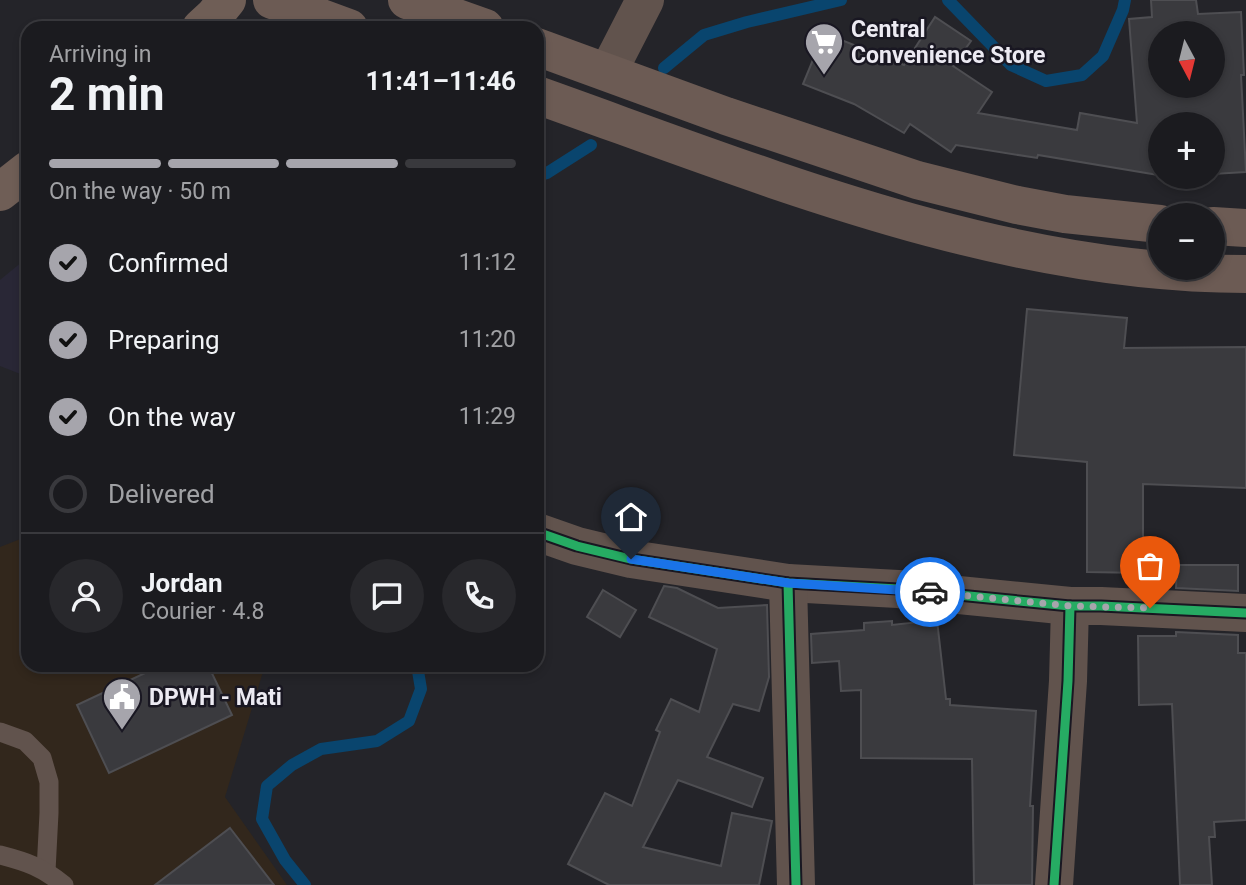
<!DOCTYPE html>
<meta charset="utf-8">
<style>
:root{--surface:#1b1b1f;--page:#28282c;--text:#f1f3f6;--muted:#a0a1a4;--line:#39393d;--accent:#a6a5ac}
body{margin:0;font-family:Roboto,sans-serif;background:var(--page);color:var(--text);height:100vh;display:flex;flex-direction:column;font-size:26px;white-space:nowrap}
*{box-sizing:border-box;margin:0}
p{font-size:23px;color:var(--muted)}
.icon{flex:none;width:38px;height:38px;fill:none;stroke:currentColor;stroke-width:2;stroke-linecap:round;stroke-linejoin:round}
.map{position:relative;flex:1;overflow:hidden}
.sheet{position:absolute;left:21px;top:21px;width:523px;height:651px;display:flex;flex-direction:column;background:var(--surface);border-radius:21px;box-shadow:0 4px 10px #0003,0 0 0 2px var(--line)}
.sheet>*{flex:none}
.needle{width:46px;rotate:173deg}
.fabs{position:absolute;left:1148px;top:21px;display:grid;gap:14px}
.fabs a{display:grid;place-items:center;width:77px;height:77px;border-radius:50%;background:var(--surface);box-shadow:0 4px 10px #0003,0 0 0 2px var(--line);font-size:35px}
.pin{position:absolute;display:grid;place-items:center;width:60px;height:60px;color:#fff;margin:-72px -30px;border-radius:50% 50% 50% 0;rotate:-45deg;box-shadow:0 0 7px #0007}
.pin .icon{rotate:45deg}
.courier{position:absolute;display:grid;place-items:center;width:70px;height:70px;margin:-35px;border:5px solid #1a73e8;border-radius:50%;background:#fff;color:#222;box-shadow:0 2px 9px #0007}
.summary em{font-style:normal;font-weight:700}
.summary div{display:flex;flex-direction:column-reverse}
.summary{display:flex;align-items:center;justify-content:space-between;height:119px;padding:0 28px}
h1{font-size:46px;font-weight:700;line-height:52px}
.bar{display:grid;grid-template-columns:repeat(4,1fr);gap:10px 7px;align-content:center;height:84px;padding:0 28px}
.bar i{height:9px;border-radius:5px;background:var(--line)}
.bar .current{background:var(--accent)}
.bar p{grid-column:span 4}
.line{display:flex;align-items:center;gap:18px;padding:0 28px;border-top:2px solid var(--line)}
.line div{flex:1}
.round{display:grid;place-items:center;flex:none;width:74px;height:74px;border-radius:37px;background:var(--page)}
ol{padding:0 28px;list-style:none}
li{display:flex;align-items:center;gap:21px;height:77px}
li p{margin-inline-start:auto}
li .icon{padding:7px;border-radius:50%;background:var(--accent);color:#111;stroke-width:4}
li:last-child{color:var(--muted)}
li i{width:38px;height:38px;border:4px solid var(--line);border-radius:50%}
.map>svg:first-child{display:block}
</style>
<div class="map">
<svg width="1246" height="885" viewBox="0 0 1246 885">
<rect width="100%" height="100%" fill="#242429"/>
<!-- commercial -->
<polygon fill="#32271c" points="28,536 28,665 265,665 225,797 287,885 0,885 0,547"/>
<!-- built -->
<polygon fill="#292736" points="28,257 28,377 0,366 0,280"/>
<g fill="none" stroke-linecap="round" stroke-linejoin="round">
<!-- stream -->
<g stroke="#09456e" stroke-width="12">
<polyline points="948,0 1011,65 1046,81 1082,75 1103,56 1123,10 1125,0"/>
<polyline points="664,68 704,35 747,22 841,0"/>
<polyline points="537,176 547,173 591,145"/>
<polyline points="305,885 285,860 262,819 267,786 292,765 321,749 377,741 409,721 421,689 417,665"/>
</g>
</g>
<!-- building -->
<g fill="#3a3a3e" stroke="#4e4e52" stroke-width="2" fill-rule="evenodd">
<path d="M 1151,0 L 1196,0 L 1198,14 L 1241,12 L 1244,75 L 1241,75 L 1246,172 L 1213,174 L 1213,124 L 1160,124 L 1160,175 L 1158,175 L 1038,155 L 1037,158 L 956,145 L 951,152 L 910,124 L 904,133 L 854,104 L 803,84 L 824,33 L 904,65 L 935,17 L 971,41 L 953,66 L 992,92 L 978,113 L 1077,130 L 1080,113 L 1137,123 L 1129,19 L 1152,17 ZM 1160,33 L 1213,33 L 1213,86 L 1160,86 Z"/>
<polygon points="1027,309 1127,318 1124,348 1246,347 1246,488 1143,484 1143,573 1087,572 1087,462 1014,455"/>
<polygon points="1177,565 1238,565 1238,591 1176,588"/>
<polygon points="664,586 677,588 718,608 767,605 769,677 759,711 733,704 707,757 763,778 752,807 678,780 643,847 721,866 732,813 772,821 759,885 609,885 568,864 605,793 632,806 660,732 656,730 671,699 699,712 717,649 649,617"/>
<polygon points="603,590 636,610 620,637 587,617"/>
<polygon points="937,620 946,699 950,699 950,705 1036,711 1030,806 1033,806 1032,885 974,885 972,759 861,758 861,690 841,691 839,661 812,663 811,634 864,630 864,623 892,621 892,625"/>
<polygon points="1176,632 1238,635 1238,653 1246,653 1246,820 1214,822 1215,837 1209,837 1212,885 1180,885 1172,704 1139,705 1138,636 1176,636"/>
<polygon points="162,665 208,665 232,715 109,773 77,705"/>
<polygon points="230,828 274,885 155,885"/>
</g>
<g fill="none" stroke-linecap="round" stroke-linejoin="round">
<!-- lane -->
<g stroke="#61534d" stroke-width="19">
<polyline points="0,732 25,741 42,758 49,782 49,813 46,871"/>
<path d="M 0,855 C 27,862 42,867 64,885"/>
</g>
<!-- street -->
<g stroke="#61534d" stroke-width="38">
<polyline points="608,72 645,0"/>
<polyline points="537,532 577,546 631,559 788,583 898,589 1070,606"/>
<polyline points="788,583 796,885"/>
<polyline points="1054,885 1068,681 1070,606 1101,606 1246,613"/>
</g>
<!-- secondary -->
<g stroke="#6f5e56" stroke-width="38">
<polyline points="201,28 214,16 227,0"/>
<polyline points="0,192 28,170"/>
</g>
<!-- primary -->
<g stroke="#6c5b54" stroke-width="38">
<polyline points="272,0 349,28"/>
<polyline points="407,0 485,28"/>
<polyline points="537,47 726,116 917,180 1017,205 1065,214 1160,224"/>
<path d="M 537,95 C 765,176 1001,274 1246,274"/>
<polyline points="1213,226 1246,228"/>
</g>
<!-- cycleway casing -->
<g stroke="#191722" stroke-width="13">
<g id="cycleway">
<polyline points="537,532 577,546 631,559 788,583 898,589 1070,606"/>
<polyline points="788,583 796,885"/>
<polyline points="1054,885 1068,681 1070,606 1101,606 1246,613"/>
</g>
</g>
<!-- cycleway -->
<use href="#cycleway" stroke="#26ab63" stroke-width="9"/>
</g>
<g fill="none" stroke-linecap="round" stroke-linejoin="round">
<!-- done -->
<polyline stroke="#a6a5ac" stroke-width="7" stroke-dasharray="0 12.6" points="930,592 1070,606 1150,608"/>
<!-- route -->
<polyline stroke="#1a73e8" stroke-width="9" points="631,559 788,583 930,592"/>
</g>
<!-- icons -->
<defs>
<g id="supermarket-pin" transform="scale(2.0125)"><path d="M0 17L-7.5 6A9.5 9.5 0 1 1 7.5 6Z" fill="#a6a5ac" stroke="#191722"/><path d="M-6-5.5h2.5l.6 2H6L4.5 2H-2.5L-4.4-4H-6ZM-1.5 3.2a1.3 1.3 0 1 0 .1 0ZM3 3.2a1.3 1.3 0 1 0 .1 0Z" fill="#fff"/></g>
<g id="civic-pin" transform="scale(2.0125)"><path d="M0 17L-7.5 6A9.5 9.5 0 1 1 7.5 6Z" fill="#a6a5ac" stroke="#191722"/><path d="M-.6-6.5H3V-4.5H.6V-3L4-1V1h2V6H-6V1h2V-1L-.6-3ZM-1.2 2.5V6h2.4V2.5Z" fill="#fff"/></g>
</defs>
<g fill-rule="evenodd">
<use href="#supermarket-pin" x="824" y="42"/>
<use href="#civic-pin" x="122" y="697"/>
</g>
<g text-anchor="middle" stroke-width="5" stroke-linejoin="round" paint-order="stroke">
<!-- poi labels -->
<g font-size="23" font-weight="bold" fill="#eceaf2" stroke="#191722" text-anchor="start">
<text x="851" y="37">Central<tspan x="851" dy="26">Convenience Store</tspan></text>
<text x="149" y="705">DPWH - Mati</text>
</g>
</g>
</svg>
<div class="fabs">
<a><svg class="needle" viewBox="-14 -14 28 28"><path d="M0-13l5 13h-10z" fill="#e53935"/><path d="M0 13l5-13h-10z" fill="#a0a1a4"/></svg></a>
<a>+</a>
<a>−</a>
</div>
<div class="pin" style="left:1150px;top:608px;background:#ea580c"><svg class="icon" aria-label="bag" viewBox="0 0 24 24"><path d="M5 8h14l-1 12H6zM9 8a3 3 0 0 1 6 0"/></svg></div>
<div class="pin" style="left:631px;top:559px;background:#1f2937"><svg class="icon" aria-label="home" viewBox="0 0 24 24"><path d="M3 11l9-7 9 7M6 9v11h12V9"/></svg></div>
<div class="courier" style="left:930px;top:592px"><svg class="icon" aria-label="car" viewBox="0 0 24 24"><path d="M5 17H2v-5l4-1 3-4h7l3 4 3 1v5h-3M9 17h6M6 11h13"/><circle cx="7" cy="17" r="2"/><circle cx="17" cy="17" r="2"/></svg></div>
<section class="sheet">
<div class="summary"><div><h1>2 min</h1><p>Arriving in</p></div><em>11:41–11:46</em></div>
<div class="bar"><i class="current"></i><i class="current"></i><i class="current"></i><i></i><p>On the way · 50 m</p></div>
<ol>
<li><svg class="icon" aria-label="check" viewBox="0 0 24 24"><path d="M5 12l5 5 9-10"/></svg>Confirmed<p>11:12</p></li>
<li><svg class="icon" aria-label="check" viewBox="0 0 24 24"><path d="M5 12l5 5 9-10"/></svg>Preparing<p>11:20</p></li>
<li><svg class="icon" aria-label="check" viewBox="0 0 24 24"><path d="M5 12l5 5 9-10"/></svg>On the way<p>11:29</p></li>
<li><i></i>Delivered</li>
</ol>
<div class="line" style="height:126px"><a class="round"><svg class="icon" aria-label="person" viewBox="0 0 24 24"><circle cx="12" cy="8" r="4"/><path d="M4 21q1-7 8-7t8 7"/></svg></a><div><b>Jordan</b><p>Courier · 4.8</p></div><a class="round"><svg class="icon" aria-label="chat" viewBox="0 0 24 24"><path d="M4 5h16v11H9l-5 4z"/></svg></a><a class="round"><svg class="icon" aria-label="phone" viewBox="0 0 24 24"><path d="M5 4h4l2 5-3 2q2 4 5 5l2-3 5 2v4C11 20 4 13 5 4z"/></svg></a></div>
</section>
</div>
